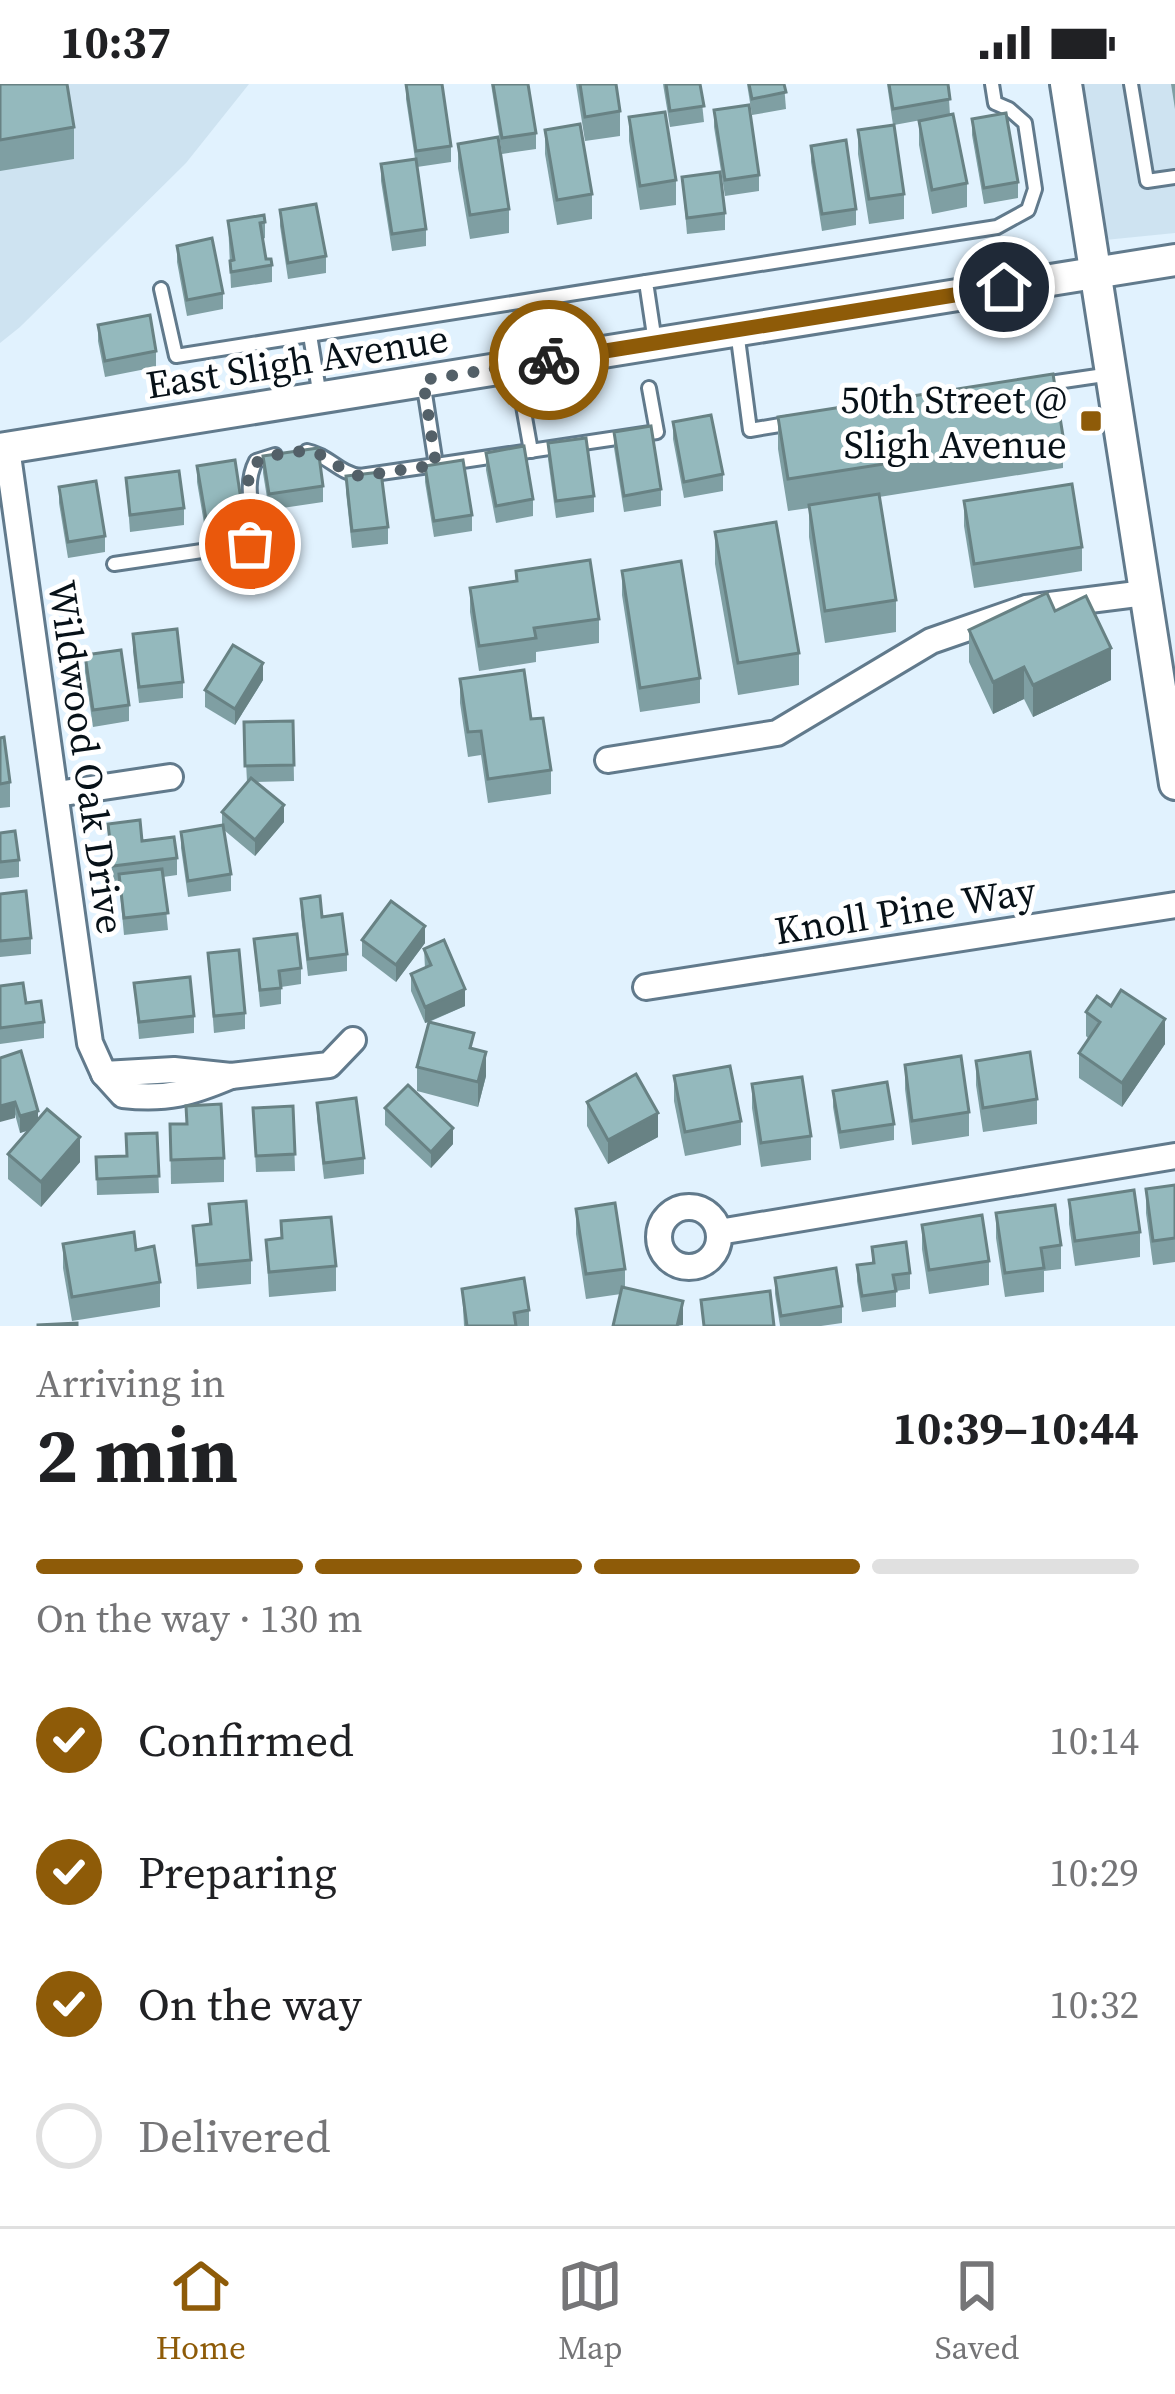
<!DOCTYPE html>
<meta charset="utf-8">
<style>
:root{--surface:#fff;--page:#f2f2f2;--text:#202124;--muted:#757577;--line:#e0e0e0;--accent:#8e5b08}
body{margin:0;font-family:"Source Serif 4",serif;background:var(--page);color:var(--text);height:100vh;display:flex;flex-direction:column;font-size:45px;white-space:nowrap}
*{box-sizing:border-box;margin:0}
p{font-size:39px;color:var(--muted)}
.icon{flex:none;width:66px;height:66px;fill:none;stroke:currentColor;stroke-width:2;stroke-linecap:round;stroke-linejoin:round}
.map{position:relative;height:1242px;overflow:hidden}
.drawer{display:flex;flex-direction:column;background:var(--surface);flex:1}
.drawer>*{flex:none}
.pin{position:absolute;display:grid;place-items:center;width:102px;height:102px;color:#fff;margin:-51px;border:6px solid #fff;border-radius:50%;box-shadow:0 3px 12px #0007}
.courier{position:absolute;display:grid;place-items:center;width:120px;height:120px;margin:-60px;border:9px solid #8e5b08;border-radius:50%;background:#fff;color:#222;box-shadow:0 3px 15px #0007}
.overview em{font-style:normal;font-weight:700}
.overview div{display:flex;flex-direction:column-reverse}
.overview{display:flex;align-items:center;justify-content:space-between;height:204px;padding:0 36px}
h1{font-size:78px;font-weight:700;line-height:90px}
.bar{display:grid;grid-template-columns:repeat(4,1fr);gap:18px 12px;align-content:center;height:144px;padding:0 36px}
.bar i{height:15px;border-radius:9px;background:var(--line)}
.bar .selected{background:var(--accent)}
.bar p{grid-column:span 4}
ol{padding:0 36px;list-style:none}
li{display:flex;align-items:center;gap:36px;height:132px}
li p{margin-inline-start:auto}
li .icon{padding:12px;border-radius:50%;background:var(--accent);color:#fff;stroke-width:4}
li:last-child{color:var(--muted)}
li i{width:66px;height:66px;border:6px solid var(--line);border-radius:50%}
.status{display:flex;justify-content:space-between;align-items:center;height:84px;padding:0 60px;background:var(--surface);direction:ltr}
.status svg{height:33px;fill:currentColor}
.tab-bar{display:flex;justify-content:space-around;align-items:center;height:168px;border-top:3px solid var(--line);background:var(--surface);font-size:33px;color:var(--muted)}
.tab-bar a{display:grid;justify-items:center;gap:6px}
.tab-bar .selected{color:var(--accent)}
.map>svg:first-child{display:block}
</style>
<div class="status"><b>10:37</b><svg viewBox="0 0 49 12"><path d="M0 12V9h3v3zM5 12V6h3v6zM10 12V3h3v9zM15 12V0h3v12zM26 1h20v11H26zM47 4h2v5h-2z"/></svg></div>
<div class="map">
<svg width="1175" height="1242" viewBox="0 0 1175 1242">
<rect width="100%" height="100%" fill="#e1f2fe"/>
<!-- built -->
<g fill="#cee3f1">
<polygon points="0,0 249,0 186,79 20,243 0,259"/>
<polygon points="1079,0 1175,0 1175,149 1105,156"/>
</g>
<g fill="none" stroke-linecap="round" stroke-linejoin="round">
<!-- service casing -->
<g stroke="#617a8c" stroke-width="18">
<g id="service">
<polyline points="1131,0 1147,97 1175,93"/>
<polyline points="161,205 176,272 646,198"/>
<polyline points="737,247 750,346 792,339"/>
<polyline points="310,251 320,313"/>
<polyline points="655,258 646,198 997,143 1028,126 1035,105 1025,39 1009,25 995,19 992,0"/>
<polyline points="423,297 436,381 657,348 649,304"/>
<polyline points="1043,300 1111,290"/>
<polyline points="523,322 531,367"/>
<path d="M 307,367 C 328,371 339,389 360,392 L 436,381"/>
<path d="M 114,480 L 249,460 L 255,453 C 254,426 243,402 256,377 L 275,371"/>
</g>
</g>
<!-- minor casing -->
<g stroke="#617a8c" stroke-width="30">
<g id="minor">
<path d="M 7,364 L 90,959 L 104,990 L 123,1011 C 167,1016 191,1009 231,992"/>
<polyline points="608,676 777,649 931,557 1026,524 1145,509"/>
<polyline points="57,710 170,693"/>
<polyline points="646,903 1175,821"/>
<polyline points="104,990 174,986 231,992 329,981 353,956"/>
<circle cx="689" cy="1153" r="30"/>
<polyline points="719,1148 1175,1072"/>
</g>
</g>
<!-- tertiary casing -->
<g stroke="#617a8c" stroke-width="36">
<g id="tertiary">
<polyline points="1066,0 1175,700"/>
<polyline points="0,365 1175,176"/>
</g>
</g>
<!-- service -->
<use href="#service" stroke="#fff" stroke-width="12"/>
<!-- minor -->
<use href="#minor" stroke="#fff" stroke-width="24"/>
<!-- tertiary -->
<use href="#tertiary" stroke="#fff" stroke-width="30"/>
</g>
<!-- wall -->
<g fill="#7f9fa3">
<polygon points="0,0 74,43 74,75 0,87"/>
<polygon points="406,0 451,62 451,78 417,83 426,145 426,162 392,167 381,97 381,80 415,75 406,15"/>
<polygon points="491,0 528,0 536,49 536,65 502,70"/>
<polygon points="576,0 616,0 620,27 620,52 585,57"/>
<polygon points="663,0 700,0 704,38 670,43"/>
<polygon points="747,0 784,0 786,25 752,31"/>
<polygon points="887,0 948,0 950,31 967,99 967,123 932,130 919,61 919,37 943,32 894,41 904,110 904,135 869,140 858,70 858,46 893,41"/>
<polygon points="1171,0 1175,0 1175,25"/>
<polygon points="714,26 759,91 759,107 725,112 714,43"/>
<polygon points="629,33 676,96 676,121 640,126 629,57"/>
<polygon points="972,35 1018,98 1018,114 984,120 972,51"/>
<polygon points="545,46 592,110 592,135 557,141 545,70"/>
<polygon points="458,60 509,125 509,149 470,155 458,84"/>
<polygon points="811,62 856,125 856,141 822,147 811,78"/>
<polygon points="682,93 725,129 725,146 687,150"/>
<polygon points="280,126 326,172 326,189 288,195 280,142"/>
<polygon points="228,137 265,138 265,154 263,155 266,175 272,181 272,198 231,204"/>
<polygon points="177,162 223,209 223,225 187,232 177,178"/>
<polygon points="98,241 156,267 156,283 105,293 98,257"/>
<polygon points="778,333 1063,352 1063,384 879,413 896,516 896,548 825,559 809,453 809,424 788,427 778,365"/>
<polygon points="673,338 723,390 723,407 684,414 673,355"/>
<polygon points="614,348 661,405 661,422 624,428 614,364"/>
<polygon points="548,359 594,412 594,428 556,434 548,375"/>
<polygon points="486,369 533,415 533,432 496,439 486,386"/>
<polygon points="263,372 323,402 323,418 269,426 263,389"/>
<polygon points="197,382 243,429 243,445 206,451 197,398"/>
<polygon points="425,382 472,431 472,447 434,453 425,398"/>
<polygon points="346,392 388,443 388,460 352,464 346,408"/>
<polygon points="126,394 184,424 184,441 130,448"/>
<polygon points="59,403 105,452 105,468 68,474 59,419"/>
<polygon points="964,417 1082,463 1082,487 974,504 964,442"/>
<polygon points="715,448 799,569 799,601 738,611 715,480"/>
<polygon points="516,487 599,535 599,559 536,568 536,578 479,587 470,528 470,504 516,498"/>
<polygon points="622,487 700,594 700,619 640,628 622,511"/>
<polygon points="1055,527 1111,596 1033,633 1024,615 993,630 969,578 969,546"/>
<polygon points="133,550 183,598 183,614 139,619 133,567"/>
<polygon points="85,571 129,621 129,637 93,643 85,588"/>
<polygon points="460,595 551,686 551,710 488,719 481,671 468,673 460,619"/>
<polygon points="263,596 235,641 205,623 205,606"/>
<polygon points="293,637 294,697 256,698 284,738 255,772 224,746 231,790 231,807 188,813 181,764 181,748 222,742 222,728 247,698 244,638"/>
<polygon points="0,654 10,698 10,723 0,724"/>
<polygon points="108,740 177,774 177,791 163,793 168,846 124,851 119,798 113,799"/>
<polygon points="0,749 19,776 19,793 0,795"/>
<polygon points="0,810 31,854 31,870 0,873"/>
<polygon points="301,815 322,833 347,870 347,887 308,892 301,831"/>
<polygon points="254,855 301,884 301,900 281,903 281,920 260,923"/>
<polygon points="362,856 425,859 396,898 362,872"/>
<polygon points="424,865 465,922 429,938 474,965 486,992 478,1023 417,1007 417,983 429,938 425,939 411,907 411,890 425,884"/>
<polygon points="208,869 245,929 245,945 214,949"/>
<polygon points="134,899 194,932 194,949 139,955"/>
<polygon points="0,902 26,919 44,938 44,954 0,960"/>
<polygon points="1111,922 1165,960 1122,1023 1079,994 1079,969 1089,955 1086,952 1086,928"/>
<polygon points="0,974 38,1036 80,1078 41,1123 8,1095 8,1070 30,1046 20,1049"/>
<polygon points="976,977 1037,1015 1037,1040 983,1048 976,1001"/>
<polygon points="905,981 969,1028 969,1052 912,1061 905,1005"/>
<polygon points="674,992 741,1037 741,1061 685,1072 674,1017"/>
<polygon points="752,1000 811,1052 811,1076 761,1083 752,1024"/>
<polygon points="833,1007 894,1040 894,1056 840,1065 833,1023"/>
<polygon points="587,1018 658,1053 608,1080 587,1042"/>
<polygon points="317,1019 364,1074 364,1090 324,1095 317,1035"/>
<polygon points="293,1022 295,1087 256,1088 253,1024"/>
<polygon points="385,1024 453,1060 431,1084 385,1041"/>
<polygon points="170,1040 186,1040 224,1074 224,1098 171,1100"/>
<polygon points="157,1049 159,1109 97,1111 96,1073 126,1072"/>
<polygon points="1175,1101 1175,1178 1153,1181 1146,1129 1146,1105"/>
<polygon points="1069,1116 1140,1148 1140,1173 1075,1182 1069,1140"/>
<polygon points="209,1120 251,1176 251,1200 197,1205 193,1142 209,1140"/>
<polygon points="576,1125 625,1185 625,1203 683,1241 621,1210 586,1215 576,1150"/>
<polygon points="996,1129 1061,1161 1061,1185 1044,1187 1044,1208 1005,1213 996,1154"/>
<polygon points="281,1137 336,1182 336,1207 269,1213 266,1156 281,1154"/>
<polygon points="922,1141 989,1177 989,1201 929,1210 922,1165"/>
<polygon points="63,1160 136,1166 160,1198 160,1223 72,1237 63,1184"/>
<polygon points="872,1163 910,1189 910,1205 896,1207 896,1223 862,1228 857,1197 857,1181 872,1179"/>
<polygon points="775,1194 842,1222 842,1239 821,1242 780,1242 775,1210"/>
<polygon points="462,1205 529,1226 529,1242 464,1242"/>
</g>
<!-- shaded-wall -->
<g fill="#688284">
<polygon points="1111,564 1111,596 1033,633 1033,601"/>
<polygon points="263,579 263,596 235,641 235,625"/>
<polygon points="1024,583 1024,615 993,630 993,598"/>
<polygon points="284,721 284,738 255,772 255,756"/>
<polygon points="425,842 425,859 396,898 396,881"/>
<polygon points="465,905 465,922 425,939 425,923"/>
<polygon points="1165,935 1165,960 1122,1023 1122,999"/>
<polygon points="486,968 486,992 478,1023 478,998"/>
<polygon points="15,1018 15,1034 0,1038 0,1022"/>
<polygon points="38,1027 38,1043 20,1049 20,1032"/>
<polygon points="658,1029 658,1053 608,1080 608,1056"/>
<polygon points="453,1044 453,1060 431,1084 431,1068"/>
<polygon points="80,1053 80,1078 41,1123 41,1098"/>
<polygon points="683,1217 683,1241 677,1242"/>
</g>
<!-- building -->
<g fill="#94b9bd" stroke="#688284" stroke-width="3">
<polygon points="0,0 67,0 74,43 0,56"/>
<polygon points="406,0 442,0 451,62 416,67"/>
<polygon points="493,0 528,0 536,49 502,54"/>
<polygon points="580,0 616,0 620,27 585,33"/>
<polygon points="666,0 700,0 704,22 670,27"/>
<polygon points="749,0 784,0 786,8 752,15"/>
<polygon points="889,0 948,0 950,15 893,25"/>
<polygon points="749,21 759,91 725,96 714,26"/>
<polygon points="665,28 676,96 640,102 629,33"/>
<polygon points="1006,29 1018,98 984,104 972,35"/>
<polygon points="953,30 967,99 932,106 919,37"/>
<polygon points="580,40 592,110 557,116 545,46"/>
<polygon points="894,41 904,110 869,115 858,46"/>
<polygon points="498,53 509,125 470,131 458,60"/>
<polygon points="846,56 856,125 822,130 811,62"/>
<polygon points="416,75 426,145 392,150 381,80"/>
<polygon points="720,88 725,129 687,134 682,93"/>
<polygon points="316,120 326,172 288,179 280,126"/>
<polygon points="264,131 265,138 260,139 266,175 271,175 272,181 231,188 230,177 234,176 228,137"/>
<polygon points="212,154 223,209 187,216 177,162"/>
<polygon points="150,231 156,267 105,277 98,241"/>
<polygon points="1053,290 1063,352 788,395 778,333"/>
<polygon points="711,331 723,390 684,398 673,338"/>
<polygon points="651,342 661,405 624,412 614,348"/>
<polygon points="586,354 594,412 556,417 548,359"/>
<polygon points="524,362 533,415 496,422 486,369"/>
<polygon points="318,364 323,402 269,410 263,372"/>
<polygon points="235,376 243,429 206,435 197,382"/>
<polygon points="463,376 472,431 434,437 425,382"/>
<polygon points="179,387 184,424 130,431 126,394"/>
<polygon points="381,388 388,443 352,447 346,392"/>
<polygon points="96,397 105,452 68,458 59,403"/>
<polygon points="1072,400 1082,463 974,480 964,417"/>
<polygon points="879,410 896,516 825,527 809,421"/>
<polygon points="776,438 799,569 738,579 715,448"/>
<polygon points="590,476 599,535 534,544 536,554 479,562 470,504 517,497 516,487"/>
<polygon points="681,477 700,594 640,604 622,487"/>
<polygon points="1047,509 1055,527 1086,512 1111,564 1033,601 1024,583 993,598 969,546"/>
<polygon points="177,545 183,598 139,603 133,550"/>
<polygon points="233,561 263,579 235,625 205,606"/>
<polygon points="121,566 129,621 93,626 85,571"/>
<polygon points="524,586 531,635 543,634 551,686 488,695 481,647 468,648 460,595"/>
<polygon points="293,637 294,681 245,682 244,638"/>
<polygon points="4,653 10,698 0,700 0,654"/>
<polygon points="251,694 284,721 255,756 222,728"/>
<polygon points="140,736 142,757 174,753 177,774 113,782 108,740"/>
<polygon points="223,741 231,790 188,797 181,748"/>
<polygon points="15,747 19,776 0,778 0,749"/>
<polygon points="162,785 168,829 124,834 119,790"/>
<polygon points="26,807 31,854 0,857 0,810"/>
<polygon points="320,812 322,833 342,830 347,870 308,875 301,815"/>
<polygon points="391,817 425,842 396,881 362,856"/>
<polygon points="297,850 301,884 279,887 281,904 260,906 254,855"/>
<polygon points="444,856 465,905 425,923 411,890 431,881 424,865"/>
<polygon points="239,866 245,929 214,932 208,869"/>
<polygon points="190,893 194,932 139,938 134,899"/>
<polygon points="23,899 26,919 41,917 44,938 0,944 0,902"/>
<polygon points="1121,906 1165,935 1122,999 1079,969 1100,938 1086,928 1097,912 1111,922"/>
<polygon points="429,938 474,949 470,964 486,968 478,998 417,983"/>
<polygon points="21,967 38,1027 20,1032 15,1018 0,1022 0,974"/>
<polygon points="1030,968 1037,1015 983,1024 976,977"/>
<polygon points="961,972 969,1028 912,1037 905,981"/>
<polygon points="730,982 741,1037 685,1048 674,992"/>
<polygon points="636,990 658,1029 608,1056 587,1018"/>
<polygon points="802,993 811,1052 761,1059 752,1000"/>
<polygon points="887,998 894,1040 840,1048 833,1007"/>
<polygon points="408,1001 453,1044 431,1068 385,1024"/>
<polygon points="356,1014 364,1074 324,1079 317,1019"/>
<polygon points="221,1020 224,1074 171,1076 170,1040 187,1040 186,1022"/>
<polygon points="293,1022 295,1070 256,1072 253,1024"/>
<polygon points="47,1025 80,1053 41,1098 8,1070"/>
<polygon points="157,1049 159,1092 97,1095 96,1073 127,1072 126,1050"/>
<polygon points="1175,1101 1175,1154 1153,1157 1146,1105"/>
<polygon points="1134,1106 1140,1148 1075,1157 1069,1116"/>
<polygon points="246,1117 251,1176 197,1181 193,1142 211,1140 209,1120"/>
<polygon points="615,1119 625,1185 586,1190 576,1125"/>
<polygon points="1055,1121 1061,1161 1041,1164 1044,1184 1005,1189 996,1129"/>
<polygon points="982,1131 989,1177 929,1186 922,1141"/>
<polygon points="331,1133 336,1182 269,1188 266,1156 282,1154 281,1137"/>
<polygon points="134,1148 136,1166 154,1162 160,1198 72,1213 63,1160"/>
<polygon points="906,1158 910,1189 893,1191 896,1207 862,1212 857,1181 874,1179 872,1163"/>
<polygon points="836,1184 842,1222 781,1232 775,1194"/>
<polygon points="524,1194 529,1226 514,1229 516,1242 467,1242 462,1205"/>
<polygon points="622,1203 683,1217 677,1242 613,1242"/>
<polygon points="770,1207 774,1242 704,1242 701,1216"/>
<polygon points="77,1239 77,1242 38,1242 38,1241"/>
</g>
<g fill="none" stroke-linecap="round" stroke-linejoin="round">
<!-- done -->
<path stroke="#536068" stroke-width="12" stroke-dasharray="0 21.6" d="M 250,460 C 270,429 217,378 282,370 C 291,369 301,366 310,368 C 329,370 340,389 360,392 L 436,381 L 423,296 L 549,276"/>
<!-- route -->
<polyline stroke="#8e5b08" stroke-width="15" points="549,276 1004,203"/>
</g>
<!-- markers -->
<rect fill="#8e5b08" stroke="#fff" stroke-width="4.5" x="1079" y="325" width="24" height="24" rx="6"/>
<g text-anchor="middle" stroke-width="10" stroke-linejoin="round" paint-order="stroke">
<!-- street labels -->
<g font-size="39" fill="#071118" stroke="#fff">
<text transform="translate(297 277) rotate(-9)" y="14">East Sligh Avenue</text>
<text transform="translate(87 673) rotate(82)" y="14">Wildwood Oak Drive</text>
<text transform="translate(905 826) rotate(-9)" y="14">Knoll Pine Way</text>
</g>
<!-- poi labels -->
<g font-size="39" fill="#071118" stroke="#fff" text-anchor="end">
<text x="1067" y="329">50th Street @<tspan x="1067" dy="45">Sligh Avenue</tspan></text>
</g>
</g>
</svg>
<div class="pin" style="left:250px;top:460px;background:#ea580c"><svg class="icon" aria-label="bag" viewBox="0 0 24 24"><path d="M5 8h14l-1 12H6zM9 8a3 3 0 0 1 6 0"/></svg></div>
<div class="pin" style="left:1004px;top:203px;background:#1f2937"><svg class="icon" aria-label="home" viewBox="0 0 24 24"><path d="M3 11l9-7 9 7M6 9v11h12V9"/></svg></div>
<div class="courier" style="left:549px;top:276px"><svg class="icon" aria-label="bike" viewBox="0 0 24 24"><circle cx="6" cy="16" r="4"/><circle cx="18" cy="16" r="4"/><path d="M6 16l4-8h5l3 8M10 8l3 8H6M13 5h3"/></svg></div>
</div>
<section class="drawer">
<div class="overview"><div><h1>2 min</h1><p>Arriving in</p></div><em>10:39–10:44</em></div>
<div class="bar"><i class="selected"></i><i class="selected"></i><i class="selected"></i><i></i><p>On the way · 130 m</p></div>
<ol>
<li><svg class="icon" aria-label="check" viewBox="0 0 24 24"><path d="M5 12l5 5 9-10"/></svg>Confirmed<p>10:14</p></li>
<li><svg class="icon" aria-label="check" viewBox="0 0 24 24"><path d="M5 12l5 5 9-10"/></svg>Preparing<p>10:29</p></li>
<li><svg class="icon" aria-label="check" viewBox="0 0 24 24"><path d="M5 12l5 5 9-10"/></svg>On the way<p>10:32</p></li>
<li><i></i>Delivered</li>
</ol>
</section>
<nav class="tab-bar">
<a class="selected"><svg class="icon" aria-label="home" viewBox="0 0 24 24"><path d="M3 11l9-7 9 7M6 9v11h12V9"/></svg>Home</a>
<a><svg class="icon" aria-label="map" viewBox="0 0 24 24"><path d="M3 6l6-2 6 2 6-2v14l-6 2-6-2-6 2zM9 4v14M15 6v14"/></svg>Map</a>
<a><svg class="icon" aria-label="saved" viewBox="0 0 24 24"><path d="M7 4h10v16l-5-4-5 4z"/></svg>Saved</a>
</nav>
